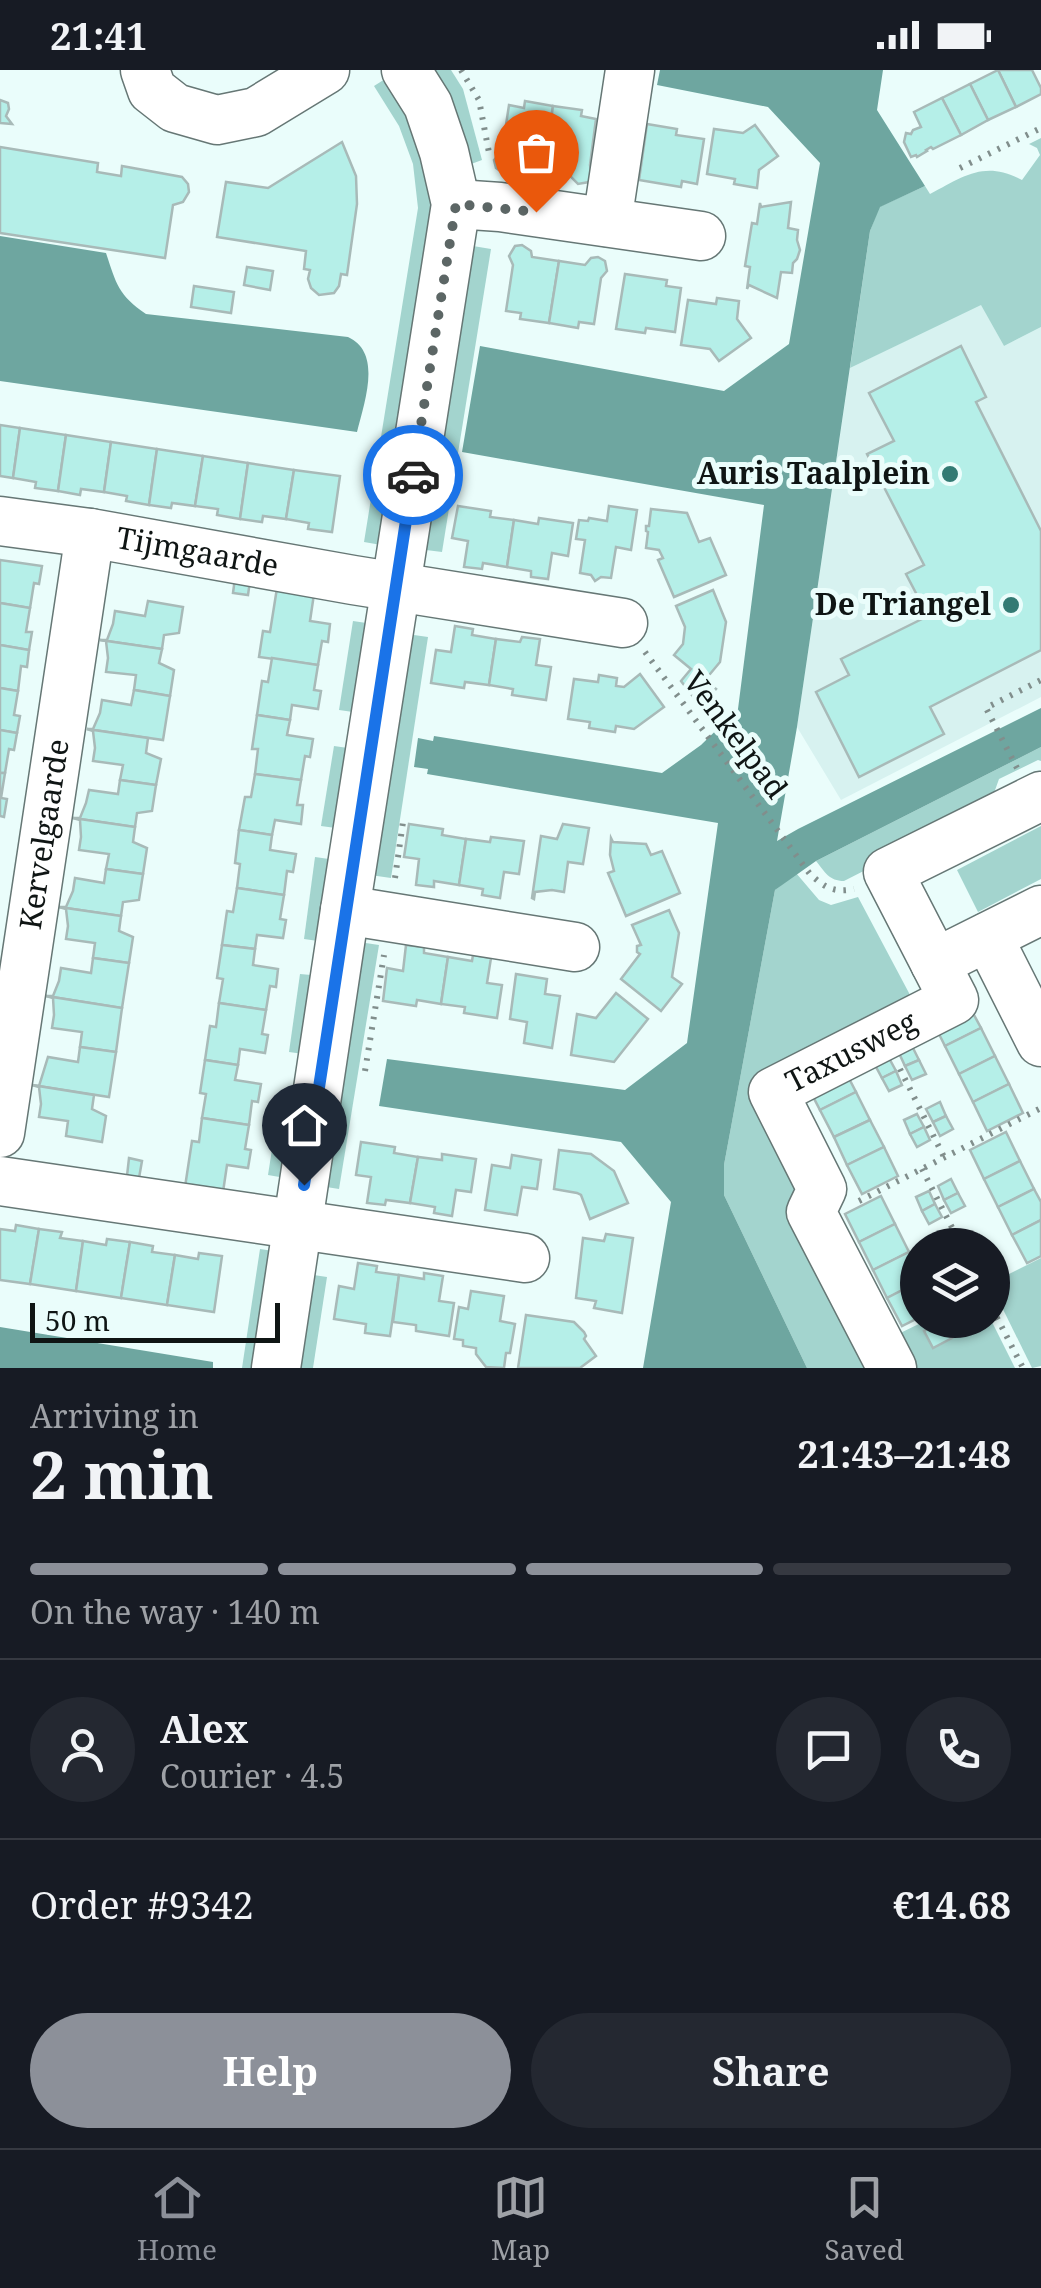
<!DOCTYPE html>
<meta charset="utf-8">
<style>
:root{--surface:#171b24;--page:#242831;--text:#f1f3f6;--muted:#9ea1a6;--line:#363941;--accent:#8c9099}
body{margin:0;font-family:"Noto Serif",serif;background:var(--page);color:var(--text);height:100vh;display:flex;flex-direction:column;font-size:38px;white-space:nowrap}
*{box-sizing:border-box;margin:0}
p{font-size:32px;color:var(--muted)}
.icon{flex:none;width:55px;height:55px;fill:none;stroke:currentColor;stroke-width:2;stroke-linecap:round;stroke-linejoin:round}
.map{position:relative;height:1298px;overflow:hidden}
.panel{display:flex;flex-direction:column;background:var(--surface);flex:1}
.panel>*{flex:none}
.controls{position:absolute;left:900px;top:1158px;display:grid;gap:20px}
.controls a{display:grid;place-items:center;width:110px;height:110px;border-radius:50%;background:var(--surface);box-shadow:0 2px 8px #0004;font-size:50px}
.scale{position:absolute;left:30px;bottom:25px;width:250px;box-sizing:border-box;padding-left:10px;border:5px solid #0f1514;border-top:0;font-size:28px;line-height:35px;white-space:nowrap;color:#0f1514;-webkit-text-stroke:8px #eafdfb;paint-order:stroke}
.pin{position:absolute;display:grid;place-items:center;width:85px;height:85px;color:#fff;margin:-102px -42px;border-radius:50% 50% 50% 0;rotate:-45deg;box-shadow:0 0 10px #0007}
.pin .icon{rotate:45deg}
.courier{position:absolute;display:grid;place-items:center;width:100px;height:100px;margin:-50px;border:8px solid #1a73e8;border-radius:50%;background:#fff;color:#222;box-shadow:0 2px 12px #0007}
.headline em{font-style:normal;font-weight:700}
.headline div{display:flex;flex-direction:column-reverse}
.headline{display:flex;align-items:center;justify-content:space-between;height:170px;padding:0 30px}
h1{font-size:65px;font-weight:700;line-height:75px}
.bar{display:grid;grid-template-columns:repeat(4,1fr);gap:15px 10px;align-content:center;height:120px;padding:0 30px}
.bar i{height:12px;border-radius:8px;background:var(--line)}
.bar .current{background:var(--accent)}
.bar p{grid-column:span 4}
.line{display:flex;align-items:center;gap:25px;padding:0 30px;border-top:2px solid var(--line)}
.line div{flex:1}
.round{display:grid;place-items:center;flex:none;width:105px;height:105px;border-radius:52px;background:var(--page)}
.button{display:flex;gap:20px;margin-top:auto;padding:20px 30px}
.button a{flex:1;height:115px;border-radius:60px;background:var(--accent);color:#fff;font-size:40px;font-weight:700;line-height:115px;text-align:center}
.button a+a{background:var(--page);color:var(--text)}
.status{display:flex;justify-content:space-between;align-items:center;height:70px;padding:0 50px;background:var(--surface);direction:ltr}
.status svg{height:28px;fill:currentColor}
.menu{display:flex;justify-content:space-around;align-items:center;height:140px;border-top:2px solid var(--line);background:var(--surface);font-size:28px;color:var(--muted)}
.menu a{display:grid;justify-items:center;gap:5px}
.menu .current{color:var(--accent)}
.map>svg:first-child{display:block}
</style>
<div class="status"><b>21:41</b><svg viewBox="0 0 49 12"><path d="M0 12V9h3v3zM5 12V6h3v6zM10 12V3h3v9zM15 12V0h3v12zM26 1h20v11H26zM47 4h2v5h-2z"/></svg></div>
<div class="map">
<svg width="1041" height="1298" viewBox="0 0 1041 1298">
<rect width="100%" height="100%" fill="#eafdfb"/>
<!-- built -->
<polygon fill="#d7f2f0" points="981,234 1004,276 1041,257 1041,627 841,730 797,657 850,298"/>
<!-- green -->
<g fill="#a3d4ce">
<polygon points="425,0 451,0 463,19 482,90 463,97"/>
<polygon points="393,4 419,47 435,132 387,476 364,472 418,138 413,94 399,56 374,16"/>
<path d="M 1041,68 L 1041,257 L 1004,276 L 981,235 L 850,298 L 870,161 L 879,137 L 925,116 L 930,124 C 964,106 985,90 1022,110 L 1040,85 L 1037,78 L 1029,74 Z"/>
<polygon points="467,175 491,179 442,482 418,479"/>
<polygon points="353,551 373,554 360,643 339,640"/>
<polygon points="407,564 428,567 391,808 370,805"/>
<polygon points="334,676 355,679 343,759 321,756"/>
<path d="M 1041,677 L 1041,691 L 1038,690 L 999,709 L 989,737 L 844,811 C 829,811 825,802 816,791 Z"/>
<polygon points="1041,756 1041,809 978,842 957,800"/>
<polygon points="315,787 336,790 325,872 304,869"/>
<polygon points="796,803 819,830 831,835 858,827 909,923 915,943 764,1022 877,1298 807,1298 724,1125 724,1095 775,820"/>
<polygon points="359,872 379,875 339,1119 320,1116"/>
<polygon points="300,904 322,906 311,985 289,982"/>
<polygon points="281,1021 304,1025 291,1109 268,1105"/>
<polygon points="260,1179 280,1182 262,1298 242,1298"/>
<polygon points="1041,1188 1041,1296 1032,1298 993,1219 993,1212"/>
<polygon points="307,1204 327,1207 313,1298 292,1298"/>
<polygon points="927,1250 991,1250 1015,1298 900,1298 886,1270"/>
</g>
<!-- water -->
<g fill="#6ea6a0">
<polygon points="660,0 883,0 877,40 925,116 880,137 870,161 797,657 777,771 798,759 1041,638 1041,677 816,791 775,820 724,1095 724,1125 807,1298 643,1298 671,1132 621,1072 379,1036 387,989 625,1020 687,973 718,753 427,704 428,699 414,697 418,668 433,671 434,666 662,703 701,675 738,639 764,435 462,382 480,276 724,321 789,274 820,93 768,37 657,15"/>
<path d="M 0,166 L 106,183 C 116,213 118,225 146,244 L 348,267 C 383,283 364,333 357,362 L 0,311 Z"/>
<polygon points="0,1257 213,1292 213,1298 0,1298"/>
</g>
<!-- building -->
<g fill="#b5efe8" stroke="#a8bab8" stroke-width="2.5">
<polygon points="998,0 1032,0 1041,18 1041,24 1016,37"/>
<polygon points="998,0 1016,37 988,50 970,14"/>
<polygon points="970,14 988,50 961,65 942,28"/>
<polygon points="942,28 961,65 933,79 931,77 926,80 927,81 917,87 916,85 911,87 904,72 906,63 911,64 913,60 921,57 914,42"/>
<polygon points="0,30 8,33 9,39 6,46 12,54 0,53"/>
<polygon points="525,31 553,36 544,98 517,94 514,100 503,103 496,98 494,90 502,81 509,35 524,38"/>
<polygon points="553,36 582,40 581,46 596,49 590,95 592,108 589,112 578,114 571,107 570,102 544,98"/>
<polygon points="647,54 677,59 676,65 704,69 697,114 682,111 681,117 639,110"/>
<polygon points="755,55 778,86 759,100 757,118 734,114 735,109 707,104 714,59 743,63"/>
<polygon points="342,72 356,106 357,134 347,205 341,204 339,216 334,223 319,225 311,218 308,209 310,200 304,199 306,181 217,167 226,112 268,118"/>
<polygon points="0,77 98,93 97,102 121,106 122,96 182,107 188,114 189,122 183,132 173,135 165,188 0,163"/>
<polygon points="791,132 788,158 798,160 797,170 800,180 797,189 793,193 792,203 781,202 777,228 749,215 747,219 750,197 745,196 752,153 757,154 760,133 761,137"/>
<polygon points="522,175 531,181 532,187 559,191 549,253 520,249 521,243 506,241 513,195 509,186 515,176"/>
<polygon points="598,187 605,191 607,201 601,208 594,254 579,252 578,258 549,253 559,191 585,195 591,188"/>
<polygon points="247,197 273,201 270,220 244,215"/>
<polygon points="625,204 667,210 666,216 681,218 675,262 646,258 645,263 616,259"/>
<polygon points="194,216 234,222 231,243 191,237"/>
<polygon points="717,228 739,231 737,249 751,268 719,291 710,279 681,275 688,230 716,234"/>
<polygon points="961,276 986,327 976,332 1041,461 1041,580 930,637 944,664 859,707 816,622 849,605 841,589 928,546 906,504 924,495 867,384 894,371 869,323"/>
<polygon points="0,355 20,358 13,408 0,406"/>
<polygon points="20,358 66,365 58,421 35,418 36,412 13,408"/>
<polygon points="66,365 111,372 104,422 81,419 80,425 58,421"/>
<polygon points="111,372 157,379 149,435 126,431 127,426 104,422"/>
<polygon points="157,379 203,386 195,436 172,433 171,438 149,435"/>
<polygon points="203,386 248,393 240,449 217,445 218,439 195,436"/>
<polygon points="248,393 294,400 286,449 263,446 262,452 240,449"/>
<polygon points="294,400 340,406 332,462 308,459 309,453 286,449"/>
<polygon points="458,436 491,441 490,447 514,450 507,497 483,493 482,499 464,497 468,471 452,468"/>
<polygon points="609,436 637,440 631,480 616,477 611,508 601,507 595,511 591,505 580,503 585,470 576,469 579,450 588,451 589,448 607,451"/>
<polygon points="651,439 687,443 699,472 710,468 726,505 674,527 658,490 663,488 659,480 646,478 648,462 646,461 646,456 649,456"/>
<polygon points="539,448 573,453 568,486 552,483 548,509 531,507 531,501 507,497 514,450 538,454"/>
<polygon points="0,490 42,496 39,514 34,513 30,538 0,533"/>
<polygon points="235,508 250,511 248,525 233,523"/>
<polygon points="277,518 314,524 310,551 330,554 328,572 322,571 318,595 259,587 263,561 270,562"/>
<polygon points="713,520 726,552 720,592 705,610 716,619 701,637 681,611 691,599 674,585 683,574 685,557 676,536"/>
<polygon points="148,531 183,537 179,563 164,565 162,579 100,570 107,570 113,554 115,541 145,546"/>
<polygon points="0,533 30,538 26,562 32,562 29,580 0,575"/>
<polygon points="455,556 473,559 472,565 496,569 489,615 465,612 464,618 431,613 436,580 451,582"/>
<polygon points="522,567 540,569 536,595 551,597 546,630 512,625 513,619 489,615 496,569 520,572"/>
<polygon points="100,570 162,579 159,593 174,600 170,626 134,620 136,605 106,602 108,588 106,571"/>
<polygon points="0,575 29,580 27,597 21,596 18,621 0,618"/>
<polygon points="272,588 318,595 314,620 321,621 318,639 292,635 290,650 257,645 262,611 268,612"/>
<polygon points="640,604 664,637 634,659 616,656 615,662 589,658 590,652 568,649 574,609 598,612 599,605 617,608 616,616 624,617"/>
<polygon points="0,618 18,621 14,645 20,646 17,663 0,660"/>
<polygon points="134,620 170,626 163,670 87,659 93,659 100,643 102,630 131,635"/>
<polygon points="257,645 290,650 287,665 313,669 310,687 305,686 301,710 255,704 258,679 252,679"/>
<polygon points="87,659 148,668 146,683 161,689 156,715 120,710 123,695 93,691 95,678 93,661"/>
<polygon points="0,660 17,663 14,680 9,679 5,703 0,703"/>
<polygon points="0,703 5,703 1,728 7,729 4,747 0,746"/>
<polygon points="255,704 301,710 297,735 303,735 301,754 275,750 272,765 239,760 245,727 251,727"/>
<polygon points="120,710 156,715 152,741 137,743 135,757 73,748 80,748 86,733 89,720 118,724"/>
<polygon points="73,748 135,757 133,772 147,778 143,804 106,799 109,784 79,780 81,767 80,750"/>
<polygon points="409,754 443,759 442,765 466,769 459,815 434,811 434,817 416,815 419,789 404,787"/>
<polygon points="563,754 589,758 583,794 568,792 564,822 552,820 535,822 534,829 532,828 541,766 557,769"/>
<polygon points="239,760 272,765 270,780 296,784 293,802 287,801 284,825 237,818 240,794 235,793"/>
<polygon points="491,767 524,771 519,804 504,802 500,828 482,825 483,819 459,815 466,769 490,772"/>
<polygon points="611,768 613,772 646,774 651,785 662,781 680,823 626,846 608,803 614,801 610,785"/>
<polygon points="106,799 143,804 139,830 123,832 121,846 59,837 66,837 73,821 75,808 104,813"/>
<polygon points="237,818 284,825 280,849 286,850 283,868 257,865 255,879 222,875 227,841 233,842"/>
<polygon points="59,837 121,846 119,861 133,867 129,893 93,888 95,873 66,869 68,856 66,839"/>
<polygon points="669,840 679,863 672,907 682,914 661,941 621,909 640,884 637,882 637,876 641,875 632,855"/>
<polygon points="222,875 255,879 253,895 278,899 276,917 270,916 266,940 219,933 223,909 217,908"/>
<polygon points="406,875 424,877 424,883 448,887 441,934 417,930 416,936 383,931 387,898 403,901"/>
<polygon points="473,885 491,888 487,913 502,915 497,948 464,943 465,937 441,934 448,887 472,891"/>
<polygon points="93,888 129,893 122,938 46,926 53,926 59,911 61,898 91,903"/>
<polygon points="516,904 547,909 545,924 560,926 552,978 524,973 527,952 510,949"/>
<polygon points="616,923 648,949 614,992 571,985 577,944 596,948"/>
<polygon points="46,926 122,938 116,982 80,977 82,962 52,958 54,945 53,928"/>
<polygon points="966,930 981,958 945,976 931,948"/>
<polygon points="219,933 266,940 262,964 268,965 265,983 240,979 238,995 205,990 210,956 216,957"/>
<polygon points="981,958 995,986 959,1004 945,976"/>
<polygon points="912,976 919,990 905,996 899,983"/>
<polygon points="80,977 116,982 109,1027 32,1015 39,1016 48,987 78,992"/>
<polygon points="995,986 1009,1014 973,1032 959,1004"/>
<polygon points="889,988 896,1001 882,1008 875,995"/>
<polygon points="205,990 238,995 235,1010 261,1014 258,1032 252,1031 249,1055 202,1048 206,1024 200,1023"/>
<polygon points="919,990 926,1004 912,1010 905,996"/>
<polygon points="841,993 856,1022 820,1040 805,1011"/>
<polygon points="896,1001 902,1015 889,1021 882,1008"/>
<polygon points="1009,1014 1023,1043 987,1061 973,1032"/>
<polygon points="32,1015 94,1025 92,1039 106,1046 102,1072 66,1066 68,1051 39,1047 41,1034 39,1017"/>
<polygon points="856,1022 870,1050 834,1067 820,1040"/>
<polygon points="940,1032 946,1046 933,1052 926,1039"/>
<polygon points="917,1044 924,1057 910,1064 904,1050"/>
<polygon points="946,1046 953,1059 940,1066 933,1052"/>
<polygon points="202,1048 249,1055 245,1079 251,1080 248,1098 227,1095 223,1122 185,1117 192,1071 199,1072"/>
<polygon points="870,1050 884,1077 847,1095 834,1067"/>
<polygon points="924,1057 930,1070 917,1077 910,1064"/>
<polygon points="1006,1062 1020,1091 984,1109 970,1080"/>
<polygon points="361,1072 395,1077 394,1083 418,1087 410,1133 386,1130 385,1135 367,1133 371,1107 356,1105"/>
<polygon points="884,1077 898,1106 862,1124 847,1095"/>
<polygon points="559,1080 591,1084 614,1101 628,1133 590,1149 581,1125 577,1123 554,1119"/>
<polygon points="442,1084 476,1089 471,1122 456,1120 452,1146 434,1143 435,1137 410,1133 418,1087 442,1090"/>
<polygon points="512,1085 541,1090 537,1119 522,1117 517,1145 485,1140 492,1095 510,1098"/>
<polygon points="129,1088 142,1091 139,1108 127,1106"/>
<polygon points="1020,1091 1034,1119 998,1137 984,1109"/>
<polygon points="951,1109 958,1123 944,1130 938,1116"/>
<polygon points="1034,1119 1041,1132 1041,1150 1012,1165 998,1137"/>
<polygon points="929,1121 935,1134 922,1141 916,1127"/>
<polygon points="958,1123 965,1136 951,1143 944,1130"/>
<polygon points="881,1126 895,1154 859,1172 845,1144"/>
<polygon points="935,1134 942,1147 929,1154 922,1141"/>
<polygon points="1041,1150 1041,1186 1027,1193 1012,1165"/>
<polygon points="895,1154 909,1182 873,1200 859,1172"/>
<polygon points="16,1155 39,1159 30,1214 0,1210 0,1159 15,1161"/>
<polygon points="39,1159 62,1162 60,1168 83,1171 76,1221 30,1214"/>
<polygon points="606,1164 633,1168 622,1243 594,1238 596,1231 576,1228 583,1168 604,1171"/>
<polygon points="979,1165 984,1175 967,1175 966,1172"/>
<polygon points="107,1169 130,1172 121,1228 76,1221 83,1171 106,1175"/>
<polygon points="130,1172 153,1176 152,1182 175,1185 167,1235 121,1228"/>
<polygon points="909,1182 918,1199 918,1212 887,1228 873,1200"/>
<polygon points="199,1183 222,1186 214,1242 167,1235 175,1185 198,1189"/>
<polygon points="358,1193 377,1196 376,1202 399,1205 390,1266 365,1263 366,1254 334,1249 339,1216 354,1219"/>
<polygon points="424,1203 443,1206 439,1231 454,1233 449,1266 416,1261 416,1255 393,1252 399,1205 424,1209"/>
<polygon points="918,1212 918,1248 902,1256 887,1228"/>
<polygon points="471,1221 504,1226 500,1251 515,1254 510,1283 506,1283 504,1298 486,1297 476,1284 476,1278 463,1276 463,1270 454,1269 459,1237 468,1239"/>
<polygon points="526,1245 574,1252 584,1262 586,1266 584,1269 596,1286 580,1298 518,1298"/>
<polygon points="944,1251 952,1268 933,1278 924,1261"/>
</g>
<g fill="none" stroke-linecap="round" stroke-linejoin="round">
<!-- minor casing -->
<g stroke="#667775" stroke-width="51">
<g id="minor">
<polyline points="145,0 152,20 175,38 217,50 256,42 325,0"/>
<polyline points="456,134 500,137 701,166"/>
<polyline points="607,152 630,0"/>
<path id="s1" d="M 0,451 L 90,463 L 353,510 L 623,553"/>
<polyline points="1041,726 888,802 935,893 1041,840"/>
<polyline points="345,840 575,877"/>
<polyline points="988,867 1041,972"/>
<path id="s2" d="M 0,1063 L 90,463"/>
<polyline points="0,1111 525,1188"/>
<polyline points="276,1298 345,840 456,134 444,82 428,35 406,0"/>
<path id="s3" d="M 892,1298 L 811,1142 L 822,1119 L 773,1022 L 954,930 L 935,893"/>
</g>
</g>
<!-- path -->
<g stroke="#818e8c" stroke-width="6" stroke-dasharray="2.5 8" stroke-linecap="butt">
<polyline points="461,0 479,30 490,88"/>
<polyline points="960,98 1041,58"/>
<path d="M 645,582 L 810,804 C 825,818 834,823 854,819"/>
<polyline points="1017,698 986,638 1041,610"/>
<polyline points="395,808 403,752"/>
<polyline points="900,999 944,1087"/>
<polyline points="365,1001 384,885"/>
<polyline points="922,1099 961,1175"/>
<polyline points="859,1131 1041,1038"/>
<polyline points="992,1238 1023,1298"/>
</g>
<!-- minor -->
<use href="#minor" stroke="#fff" stroke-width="48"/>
</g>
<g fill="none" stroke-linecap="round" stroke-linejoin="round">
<!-- done -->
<polyline stroke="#5c6665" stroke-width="10" stroke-dasharray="0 18" points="413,405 456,134 536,142"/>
<!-- route -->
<polyline stroke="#1a73e8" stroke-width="12" points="304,1115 413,405"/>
</g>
<!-- markers -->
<g fill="#327a73" stroke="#eafdfb" stroke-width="4">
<circle cx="950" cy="404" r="10"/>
<circle cx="1011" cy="535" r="10"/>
</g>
<g text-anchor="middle" stroke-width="10" stroke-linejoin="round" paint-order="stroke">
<!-- poi labels -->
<g font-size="30" font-weight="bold" fill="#0f1514" stroke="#eafdfb" text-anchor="end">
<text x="930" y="414">Auris Taalplein</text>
<text x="991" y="545">De Triangel</text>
</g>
<!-- street labels -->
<g font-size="30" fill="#0f1514" stroke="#eafdfb">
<text dy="10" stroke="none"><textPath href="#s1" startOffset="200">Tijmgaarde</textPath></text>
<text transform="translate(735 665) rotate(53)" y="10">Venkelpad</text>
<text dy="10" stroke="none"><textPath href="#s2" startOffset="302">Kervelgaarde</textPath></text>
<text dy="10" stroke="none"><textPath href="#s3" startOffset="398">Taxusweg</textPath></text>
</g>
</g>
</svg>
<div class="controls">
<a><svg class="icon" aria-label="layers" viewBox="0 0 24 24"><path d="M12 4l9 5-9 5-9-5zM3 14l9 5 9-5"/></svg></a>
</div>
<div class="scale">50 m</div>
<div class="pin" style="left:536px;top:142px;background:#ea580c"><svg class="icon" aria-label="bag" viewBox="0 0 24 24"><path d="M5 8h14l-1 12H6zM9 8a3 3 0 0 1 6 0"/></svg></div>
<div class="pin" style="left:304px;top:1115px;background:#1f2937"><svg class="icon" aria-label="home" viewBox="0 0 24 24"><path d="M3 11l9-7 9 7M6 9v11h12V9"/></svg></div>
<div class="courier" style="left:413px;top:405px"><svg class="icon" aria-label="car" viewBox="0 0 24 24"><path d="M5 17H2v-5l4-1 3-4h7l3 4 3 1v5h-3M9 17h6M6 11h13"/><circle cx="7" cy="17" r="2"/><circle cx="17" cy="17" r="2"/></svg></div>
</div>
<section class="panel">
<div class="headline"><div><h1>2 min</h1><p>Arriving in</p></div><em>21:43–21:48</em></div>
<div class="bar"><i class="current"></i><i class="current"></i><i class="current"></i><i></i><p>On the way · 140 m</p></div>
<div class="line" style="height:180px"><a class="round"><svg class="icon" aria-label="person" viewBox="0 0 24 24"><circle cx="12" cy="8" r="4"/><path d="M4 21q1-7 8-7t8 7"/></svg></a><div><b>Alex</b><p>Courier · 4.5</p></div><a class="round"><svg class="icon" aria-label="chat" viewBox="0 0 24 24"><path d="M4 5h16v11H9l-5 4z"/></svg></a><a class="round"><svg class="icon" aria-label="phone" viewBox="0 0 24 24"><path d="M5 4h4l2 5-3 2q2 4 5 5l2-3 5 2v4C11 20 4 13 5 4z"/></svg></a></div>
<div class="line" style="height:130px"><div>Order #9342</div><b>€14.68</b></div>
<div class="button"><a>Help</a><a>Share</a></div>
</section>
<nav class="menu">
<a class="current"><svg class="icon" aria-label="home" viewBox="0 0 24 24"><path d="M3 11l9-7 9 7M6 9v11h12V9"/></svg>Home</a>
<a><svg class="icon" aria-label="map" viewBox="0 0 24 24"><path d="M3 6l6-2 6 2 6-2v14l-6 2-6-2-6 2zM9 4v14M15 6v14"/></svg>Map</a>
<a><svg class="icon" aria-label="saved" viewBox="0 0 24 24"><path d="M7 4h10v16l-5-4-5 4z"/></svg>Saved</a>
</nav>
